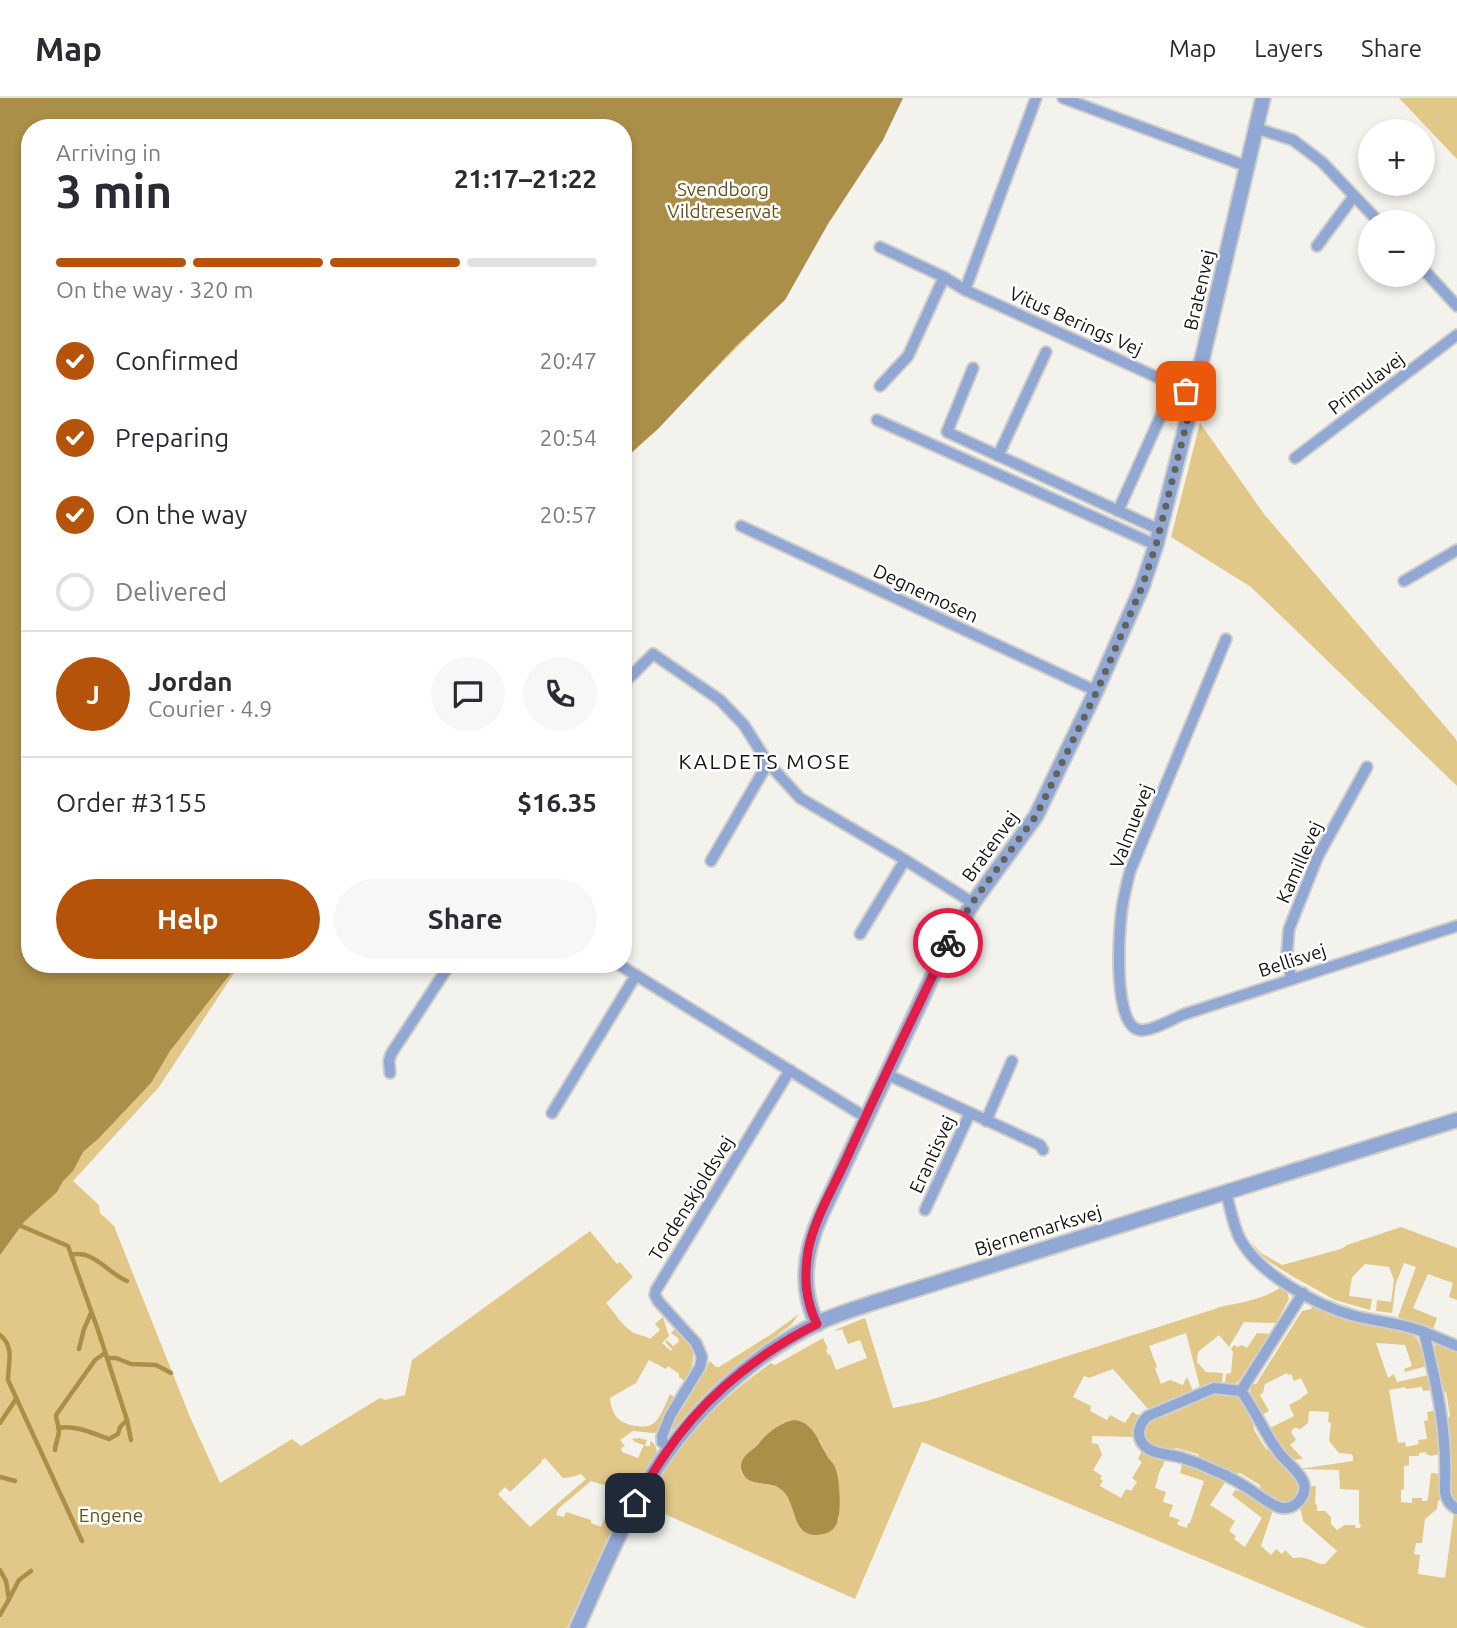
<!DOCTYPE html>
<meta charset="utf-8">
<style>
:root{--surface:#fff;--page:#f7f7f7;--text:#2b2b33;--muted:#7c7c81;--line:#e1e1e2;--accent:#b45309}
body{margin:0;font-family:Ubuntu,sans-serif;background:var(--page);color:var(--text);height:100vh;display:flex;flex-direction:column;font-size:26px;white-space:nowrap}
*{box-sizing:border-box;margin:0}
p{font-size:23px;color:var(--muted)}
.icon{flex:none;width:38px;height:38px;fill:none;stroke:currentColor;stroke-width:2;stroke-linecap:round;stroke-linejoin:round}
.map{position:relative;flex:1;overflow:hidden}
.sheet{position:absolute;left:21px;top:21px;width:611px;height:854px;display:flex;flex-direction:column;background:var(--surface);border-radius:28px;box-shadow:0 4px 10px #0003}
.sheet>*{flex:none}
.fabs{position:absolute;left:1358px;top:21px;display:grid;gap:14px}
.fabs a{display:grid;place-items:center;width:77px;height:77px;border-radius:50%;background:var(--surface);box-shadow:0 4px 10px #0003;font-size:35px}
.pin{position:absolute;display:grid;place-items:center;width:60px;height:60px;color:#fff;margin:-30px;border-radius:14px;box-shadow:0 4px 10px #0006}
.courier{position:absolute;display:grid;place-items:center;width:70px;height:70px;margin:-35px;border:5px solid #e11d48;border-radius:50%;background:#fff;color:#222;box-shadow:0 2px 9px #0007}
.headline em{font-style:normal;font-weight:700}
.headline div{display:flex;flex-direction:column-reverse}
.headline{display:flex;align-items:center;justify-content:space-between;height:119px;padding:0 35px}
h1{font-size:46px;font-weight:700;line-height:52px}
.bar{display:grid;grid-template-columns:repeat(4,1fr);gap:10px 7px;align-content:center;height:84px;padding:0 35px}
.bar i{height:9px;border-radius:5px;background:var(--line)}
.bar .active{background:var(--accent)}
.bar p{grid-column:span 4}
.line{display:flex;align-items:center;gap:18px;padding:0 35px;border-top:2px solid var(--line)}
.line div{flex:1}
.round{display:grid;place-items:center;flex:none;width:74px;height:74px;border-radius:37px;background:var(--page)}
ol{padding:0 35px;list-style:none}
li{display:flex;align-items:center;gap:21px;height:77px}
li p{margin-inline-start:auto}
li .icon{padding:7px;border-radius:50%;background:var(--accent);color:#fff;stroke-width:4}
li:last-child{color:var(--muted)}
li i{width:38px;height:38px;border:4px solid var(--line);border-radius:50%}
.cta{display:flex;gap:14px;margin-top:auto;padding:14px 35px}
.cta a{flex:1;height:80px;border-radius:42px;background:var(--accent);color:#fff;font-size:28px;font-weight:700;line-height:80px;text-align:center}
.cta a+a{background:var(--page);color:var(--text)}
header{display:flex;align-items:center;gap:42px;box-sizing:border-box;height:98px;padding:0 35px;background:var(--surface);border-bottom:2px solid var(--line)}
header strong{font-size:33px}
nav{display:flex;gap:38px;margin-inline-start:auto;font-size:24px}
.map>svg:first-child{display:block}
</style>
<header>
<strong>Map</strong>
<nav><a>Map</a><a>Layers</a><a>Share</a></nav>
</header>
<div class="map">
<svg width="1457" height="1530" viewBox="0 0 1457 1530">
<rect width="100%" height="100%" fill="#f4f2ec"/>
<!-- green -->
<g fill="#e1c888" fill-rule="evenodd">
<path d="M 0,0 L 888,0 L 786,200 L 623,364 L 623,30 L 30,30 L 30,866 L 240,866 L 159,989 L 73,1083 L 99,1107 L 100,1115 L 114,1128 L 190,1319 L 220,1385 L 292,1341 L 301,1348 L 380,1300 L 385,1302 L 405,1297 L 412,1262 L 590,1133 L 617,1166 L 620,1164 L 633,1179 L 606,1205 C 615,1215 622,1228 634,1235 C 638,1237 646,1238 650,1241 L 660,1232 L 655,1226 L 663,1219 L 669,1238 L 662,1245 L 671,1253 L 672,1251 L 665,1244 L 667,1242 L 673,1248 L 679,1244 L 678,1240 L 671,1235 L 676,1230 C 695,1251 699,1257 685,1283 L 679,1279 L 679,1276 L 668,1268 L 666,1271 L 649,1262 L 636,1285 L 610,1300 C 611,1317 620,1327 638,1328 C 643,1329 649,1329 654,1325 C 661,1319 666,1305 670,1296 L 674,1299 L 658,1334 L 653,1335 L 633,1333 L 620,1342 L 625,1348 L 621,1350 L 622,1354 L 638,1360 L 644,1347 L 635,1344 L 632,1341 L 639,1340 L 647,1342 L 645,1348 L 650,1348 L 650,1343 C 655,1346 658,1349 656,1356 L 626,1403 L 621,1405 L 625,1394 L 591,1383 L 558,1411 L 556,1417 L 564,1419 L 566,1414 L 591,1422 L 591,1425 L 601,1429 L 607,1414 L 613,1416 L 615,1412 L 620,1413 L 567,1530 L 0,1530 ZM 545,1360 L 563,1380 L 572,1379 L 581,1376 L 586,1381 L 530,1429 L 498,1396 L 505,1389 L 510,1394 L 542,1364 L 541,1363 Z"/>
<polygon points="1399,0 1457,0 1457,61 1454,58"/>
<polygon points="1200,325 1264,416 1455,640 1457,644 1457,688 1251,489 1171,439"/>
<polygon points="1401,1129 1457,1150 1457,1202 1449,1199 1453,1185 1428,1176 1413,1210 1437,1220 1433,1231 1398,1219 1416,1169 1404,1165 1396,1185 1392,1215 1376,1213 1377,1202 1391,1204 1394,1182 1389,1169 1365,1166 1352,1179 1349,1198 1372,1201 1370,1212 1335,1202 1292,1178 1268,1163 1260,1156 1250,1142 1261,1155 1282,1167 1341,1151 1347,1147"/>
<path d="M 1281,1189 L 1287,1194 L 1289,1201 L 1276,1225 L 1244,1224 L 1229,1249 L 1219,1237 L 1198,1254 L 1197,1264 L 1206,1274 L 1223,1275 L 1222,1285 L 1209,1286 L 1200,1290 L 1186,1235 L 1149,1248 L 1157,1269 L 1155,1270 L 1161,1286 L 1170,1282 L 1183,1287 L 1187,1279 L 1193,1293 L 1149,1312 L 1113,1271 L 1089,1280 L 1084,1278 L 1073,1299 L 1091,1308 L 1090,1313 L 1107,1322 L 1110,1317 L 1125,1325 L 1132,1314 L 1140,1318 L 1134,1329 L 1134,1339 L 1092,1338 L 1092,1345 L 1098,1346 L 1102,1357 L 1093,1372 L 1102,1378 L 1100,1381 L 1103,1382 L 1100,1388 L 1121,1400 L 1126,1391 L 1131,1393 L 1137,1384 L 1132,1380 L 1142,1364 L 1138,1361 L 1142,1352 L 1165,1360 L 1163,1368 L 1160,1372 L 1155,1390 L 1166,1394 L 1163,1404 L 1173,1407 L 1169,1418 L 1180,1422 L 1177,1425 L 1178,1427 L 1187,1430 L 1188,1425 L 1190,1425 L 1204,1383 L 1180,1375 L 1182,1366 L 1184,1365 L 1226,1383 L 1210,1407 L 1235,1423 L 1229,1433 L 1236,1438 L 1234,1441 L 1245,1449 L 1262,1420 L 1232,1397 L 1235,1392 L 1238,1393 L 1240,1390 L 1273,1412 L 1261,1448 L 1271,1457 L 1276,1451 L 1282,1456 L 1285,1452 L 1293,1460 C 1310,1457 1314,1467 1325,1466 L 1337,1453 L 1303,1423 L 1300,1408 L 1309,1390 L 1311,1388 L 1316,1388 L 1315,1406 L 1317,1407 L 1317,1413 L 1325,1413 L 1331,1419 L 1331,1426 L 1337,1432 L 1345,1427 L 1355,1427 L 1356,1430 L 1360,1430 L 1361,1427 L 1359,1425 L 1359,1392 L 1340,1391 L 1339,1372 L 1299,1371 L 1353,1363 L 1353,1358 L 1351,1356 L 1339,1355 L 1329,1343 L 1331,1325 L 1328,1324 L 1329,1314 L 1309,1313 L 1308,1325 L 1299,1332 L 1298,1330 L 1294,1330 L 1291,1334 L 1296,1342 L 1290,1347 L 1303,1361 L 1291,1362 L 1268,1331 L 1294,1318 L 1289,1307 L 1302,1300 L 1302,1299 L 1308,1295 L 1301,1280 L 1294,1283 L 1291,1276 L 1288,1277 L 1287,1275 L 1265,1286 L 1263,1295 L 1260,1297 L 1269,1313 L 1262,1317 L 1250,1298 L 1251,1286 L 1256,1286 L 1302,1213 L 1311,1211 L 1312,1208 C 1324,1214 1336,1219 1348,1223 C 1370,1229 1399,1225 1417,1240 L 1427,1268 L 1405,1274 L 1404,1271 L 1412,1268 L 1405,1247 L 1376,1245 L 1388,1280 L 1394,1276 L 1397,1284 L 1429,1277 L 1433,1292 L 1423,1293 L 1422,1289 L 1406,1291 L 1405,1289 L 1389,1292 L 1398,1345 L 1405,1344 L 1406,1349 L 1419,1346 L 1418,1342 L 1427,1341 L 1424,1323 L 1428,1322 L 1427,1314 L 1437,1312 L 1440,1355 C 1434,1358 1432,1359 1426,1356 L 1426,1354 L 1419,1355 L 1419,1358 L 1409,1358 L 1409,1367 L 1404,1368 L 1404,1391 L 1401,1392 L 1401,1404 L 1412,1405 L 1412,1400 L 1422,1400 L 1422,1403 L 1427,1403 L 1428,1401 L 1431,1375 L 1440,1376 L 1439,1396 L 1441,1401 L 1438,1403 L 1437,1411 L 1425,1421 L 1422,1445 L 1416,1445 L 1414,1456 L 1420,1457 L 1418,1476 L 1445,1480 L 1454,1415 L 1457,1416 L 1457,1530 L 1366,1530 L 922,1344 L 855,1501 L 649,1409 L 642,1415 L 628,1439 C 665,1363 701,1314 771,1265 L 775,1267 L 823,1240 L 828,1251 L 826,1252 L 828,1257 L 830,1256 L 836,1272 L 867,1260 L 860,1242 L 848,1246 L 842,1231 L 835,1233 L 835,1232 L 862,1221 L 865,1220 L 893,1310 L 927,1303 L 1224,1208 C 1241,1205 1268,1199 1281,1189 ZM 784,1325 L 820,1343 L 826,1357 L 836,1371 L 839,1392 L 839,1422 L 822,1436 C 813,1437 810,1435 803,1429 C 790,1420 794,1401 783,1392 C 771,1383 737,1388 741,1366 C 743,1355 775,1333 784,1325 Z"/>
<polygon points="799,1216 791,1227 747,1259 711,1290 667,1338 680,1309 710,1263 716,1269 719,1269 770,1237"/>
<polygon points="1257,1235 1270,1236 1238,1284 1233,1286 1225,1285 1226,1276 1231,1275 1233,1254 1231,1251 1234,1247 1238,1249 1242,1247 1247,1250"/>
<polygon points="1440,1245 1457,1253 1457,1406 1450,1399 1447,1321 1450,1318 1446,1294 1442,1292 1433,1250 1434,1248"/>
<path d="M 1214,1294 C 1220,1295 1227,1295 1233,1297 C 1244,1301 1254,1321 1254,1332 L 1266,1351 L 1271,1352 L 1297,1382 L 1299,1393 L 1291,1404 L 1279,1405 L 1261,1393 L 1260,1387 L 1240,1375 L 1234,1377 L 1200,1361 L 1198,1356 L 1176,1350 L 1171,1352 C 1165,1351 1158,1350 1153,1348 C 1142,1343 1142,1330 1150,1323 C 1153,1320 1157,1318 1161,1316 L 1166,1318 L 1187,1309 L 1189,1305 Z"/>
</g>
<!-- water -->
<g fill="#ab8f48">
<polygon points="0,0 903,0 883,42 828,126 785,202 736,248 658,331 623,362 623,30 30,30 30,866 238,866 170,953 151,985 99,1040 83,1054 73,1073 63,1083 57,1094 24,1124 0,1157"/>
<path d="M 795,1322 C 813,1325 818,1342 826,1356 C 828,1361 833,1364 835,1369 C 840,1379 842,1418 836,1427 C 833,1432 829,1435 823,1436 C 791,1443 797,1407 784,1394 C 776,1385 764,1387 754,1384 C 745,1382 738,1372 742,1363 C 745,1355 755,1351 760,1344 C 768,1334 783,1323 795,1322 Z"/>
</g>
<g fill="none" stroke-linecap="round" stroke-linejoin="round">
<!-- stream -->
<g stroke="#ab8f48" stroke-width="4.5">
<path d="M 21,1128 L 68,1148 L 99,1235 L 127,1322 L 120,1329 L 118,1336 L 109,1341 C 92,1335 76,1327 58,1330"/>
<path d="M 71,1157 C 94,1151 107,1175 127,1183"/>
<path d="M 0,1237 C 15,1249 8,1266 8,1282 L 82,1443"/>
<polyline points="79,1251 84,1231 91,1215"/>
<polyline points="107,1260 116,1260 131,1266 156,1267 171,1275"/>
<polyline points="127,1322 131,1342"/>
<polyline points="0,1325 16,1301"/>
<path d="M 55,1352 C 55,1346 59,1339 59,1332 C 59,1327 56,1323 56,1317 L 95,1262 L 105,1255"/>
<polyline points="0,1379 15,1383"/>
<polyline points="0,1472 6,1483 9,1501 0,1517"/>
<polyline points="9,1501 19,1482 31,1473"/>
</g>
<!-- minor casing -->
<g stroke="#d0cec9" stroke-width="14">
<g id="minor">
<polyline points="1063,0 1246,68"/>
<polyline points="1255,30 1293,42 1322,64 1379,124"/>
<polyline points="1317,148 1354,98"/>
<polyline points="880,149 944,179 965,192 1194,296"/>
<polyline points="1423,171 1457,208"/>
<polyline points="965,192 1036,0"/>
<polyline points="973,270 947,334 1160,432"/>
<polyline points="880,288 908,258 944,179"/>
<polyline points="877,322 1156,447"/>
<polyline points="998,358 1046,254"/>
<polyline points="1295,360 1457,237"/>
<polyline points="1118,413 1167,304"/>
<polyline points="741,428 1096,593"/>
<polyline points="1404,483 1457,452"/>
<path d="M 1226,541 L 1130,773 C 1127,785 1124,797 1122,810 C 1119,831 1112,929 1140,932 C 1151,934 1174,920 1185,916 L 1457,828"/>
<polyline points="623,586 653,556 720,602 744,627 768,665 800,700 902,760 973,805"/>
<polyline points="711,763 768,665"/>
<polyline points="860,836 905,762"/>
<polyline points="618,866 865,1019"/>
<polyline points="1291,881 1287,855 1289,831 1318,758 1367,669"/>
<polyline points="390,975 389,963 391,956 450,866"/>
<polyline points="886,976 1040,1047 1043,1052"/>
<polyline points="552,1015 636,877"/>
<polyline points="986,1023 1012,963"/>
<path d="M 1226,1094 C 1230,1109 1233,1127 1240,1141 C 1259,1176 1317,1208 1355,1218 C 1378,1224 1401,1225 1424,1234"/>
<polyline points="925,1112 970,1015"/>
<path d="M 1457,1248 L 1424,1234 C 1436,1285 1447,1331 1445,1384 C 1444,1396 1446,1405 1457,1411"/>
<path d="M 1214,1290 L 1241,1293 C 1256,1313 1265,1337 1280,1356 C 1287,1365 1301,1375 1304,1386 C 1307,1398 1295,1411 1283,1410 C 1272,1409 1255,1394 1246,1389 C 1235,1382 1224,1376 1213,1372 C 1203,1367 1193,1363 1183,1360 C 1171,1356 1151,1357 1143,1346 C 1135,1336 1140,1325 1148,1318 Z"/>
<polyline points="1241,1293 1303,1195"/>
<polyline points="670,1350 662,1344 662,1338 670,1318 700,1269 702,1259 696,1245 658,1203 655,1197 656,1192 790,972"/>
</g>
</g>
<!-- tertiary casing -->
<g stroke="#d0cec9" stroke-width="18">
<g id="tertiary">
<path d="M 817,1226 C 799,1190 805,1152 821,1117 L 948,845 L 973,805 L 1036,718 L 1096,593 L 1142,489 L 1156,447 L 1194,296 L 1263,0"/>
<path d="M 577,1530 C 596,1488 614,1444 636,1404 C 678,1327 742,1261 822,1223 C 838,1216 855,1211 872,1205 L 1457,1022"/>
</g>
</g>
<!-- minor -->
<use href="#minor" stroke="#91a8d5" stroke-width="10"/>
<!-- tertiary -->
<use href="#tertiary" stroke="#91a8d5" stroke-width="14"/>
</g>
<g fill="none" stroke-linecap="round" stroke-linejoin="round">
<!-- done -->
<polyline stroke="#62625e" stroke-width="7" stroke-dasharray="0 12.6" points="948,845 972,805 1036,718 1097,593 1142,489 1156,447 1194,296 1186,293"/>
<!-- route -->
<path stroke="#e11d48" stroke-width="9" d="M 635,1405 C 648,1382 662,1359 679,1337 C 714,1291 765,1252 817,1226 C 805,1202 804,1179 808,1153 C 814,1122 832,1092 845,1064 C 878,990 914,918 948,845"/>
</g>
<g text-anchor="middle" stroke-width="5" stroke-linejoin="round" paint-order="stroke">
<!-- park labels -->
<g font-size="19" fill="#65511b" stroke="#fff">
<text x="723" y="98">Svendborg<tspan x="723" dy="22">Vildtreservat</tspan></text>
<text x="111" y="1424">Engene</text>
</g>
<!-- street labels -->
<g font-size="19" fill="#141412" stroke="#fff">
<text transform="translate(1199 192) rotate(-77)" y="7">Bratenvej</text>
<text transform="translate(1076 223) rotate(24)" y="7">Vitus Berings Vej</text>
<text transform="translate(1366 285) rotate(-37)" y="7">Primulavej</text>
<text transform="translate(926 495) rotate(25)" y="7">Degnemosen</text>
<text transform="translate(1131 728) rotate(-69)" y="7">Valmuevej</text>
<text transform="translate(990 748) rotate(-54)" y="7">Bratenvej</text>
<text transform="translate(1299 764) rotate(-66)" y="7">Kamillevej</text>
<text transform="translate(1292 862) rotate(-18)" y="7">Bellisvej</text>
<text transform="translate(932 1056) rotate(-65)" y="7">Erantisvej</text>
<text transform="translate(691 1100) rotate(-58)" y="7">Tordenskjoldsvej</text>
<text transform="translate(1038 1132) rotate(-17)" y="7">Bjernemarksvej</text>
</g>
<!-- neighbourhood labels -->
<g font-size="21" letter-spacing="2" fill="#141412" stroke="#fff">
<text x="765" y="671">KALDETS MOSE</text>
</g>
</g>
</svg>
<div class="fabs">
<a>+</a>
<a>−</a>
</div>
<div class="pin" style="left:1186px;top:293px;background:#ea580c"><svg class="icon" aria-label="bag" viewBox="0 0 24 24"><path d="M5 8h14l-1 12H6zM9 8a3 3 0 0 1 6 0"/></svg></div>
<div class="pin" style="left:635px;top:1405px;background:#1f2937"><svg class="icon" aria-label="home" viewBox="0 0 24 24"><path d="M3 11l9-7 9 7M6 9v11h12V9"/></svg></div>
<div class="courier" style="left:948px;top:845px"><svg class="icon" aria-label="bike" viewBox="0 0 24 24"><circle cx="6" cy="16" r="4"/><circle cx="18" cy="16" r="4"/><path d="M6 16l4-8h5l3 8M10 8l3 8H6M13 5h3"/></svg></div>
<section class="sheet">
<div class="headline"><div><h1>3 min</h1><p>Arriving in</p></div><em>21:17–21:22</em></div>
<div class="bar"><i class="active"></i><i class="active"></i><i class="active"></i><i></i><p>On the way · 320 m</p></div>
<ol>
<li><svg class="icon" aria-label="check" viewBox="0 0 24 24"><path d="M5 12l5 5 9-10"/></svg>Confirmed<p>20:47</p></li>
<li><svg class="icon" aria-label="check" viewBox="0 0 24 24"><path d="M5 12l5 5 9-10"/></svg>Preparing<p>20:54</p></li>
<li><svg class="icon" aria-label="check" viewBox="0 0 24 24"><path d="M5 12l5 5 9-10"/></svg>On the way<p>20:57</p></li>
<li><i></i>Delivered</li>
</ol>
<div class="line" style="height:126px"><b class="round" style="background:var(--accent);color:#fff">J</b><div><b>Jordan</b><p>Courier · 4.9</p></div><a class="round"><svg class="icon" aria-label="chat" viewBox="0 0 24 24"><path d="M4 5h16v11H9l-5 4z"/></svg></a><a class="round"><svg class="icon" aria-label="phone" viewBox="0 0 24 24"><path d="M5 4h4l2 5-3 2q2 4 5 5l2-3 5 2v4C11 20 4 13 5 4z"/></svg></a></div>
<div class="line" style="height:91px"><div>Order #3155</div><b>$16.35</b></div>
<div class="cta"><a>Help</a><a>Share</a></div>
</section>
</div>
